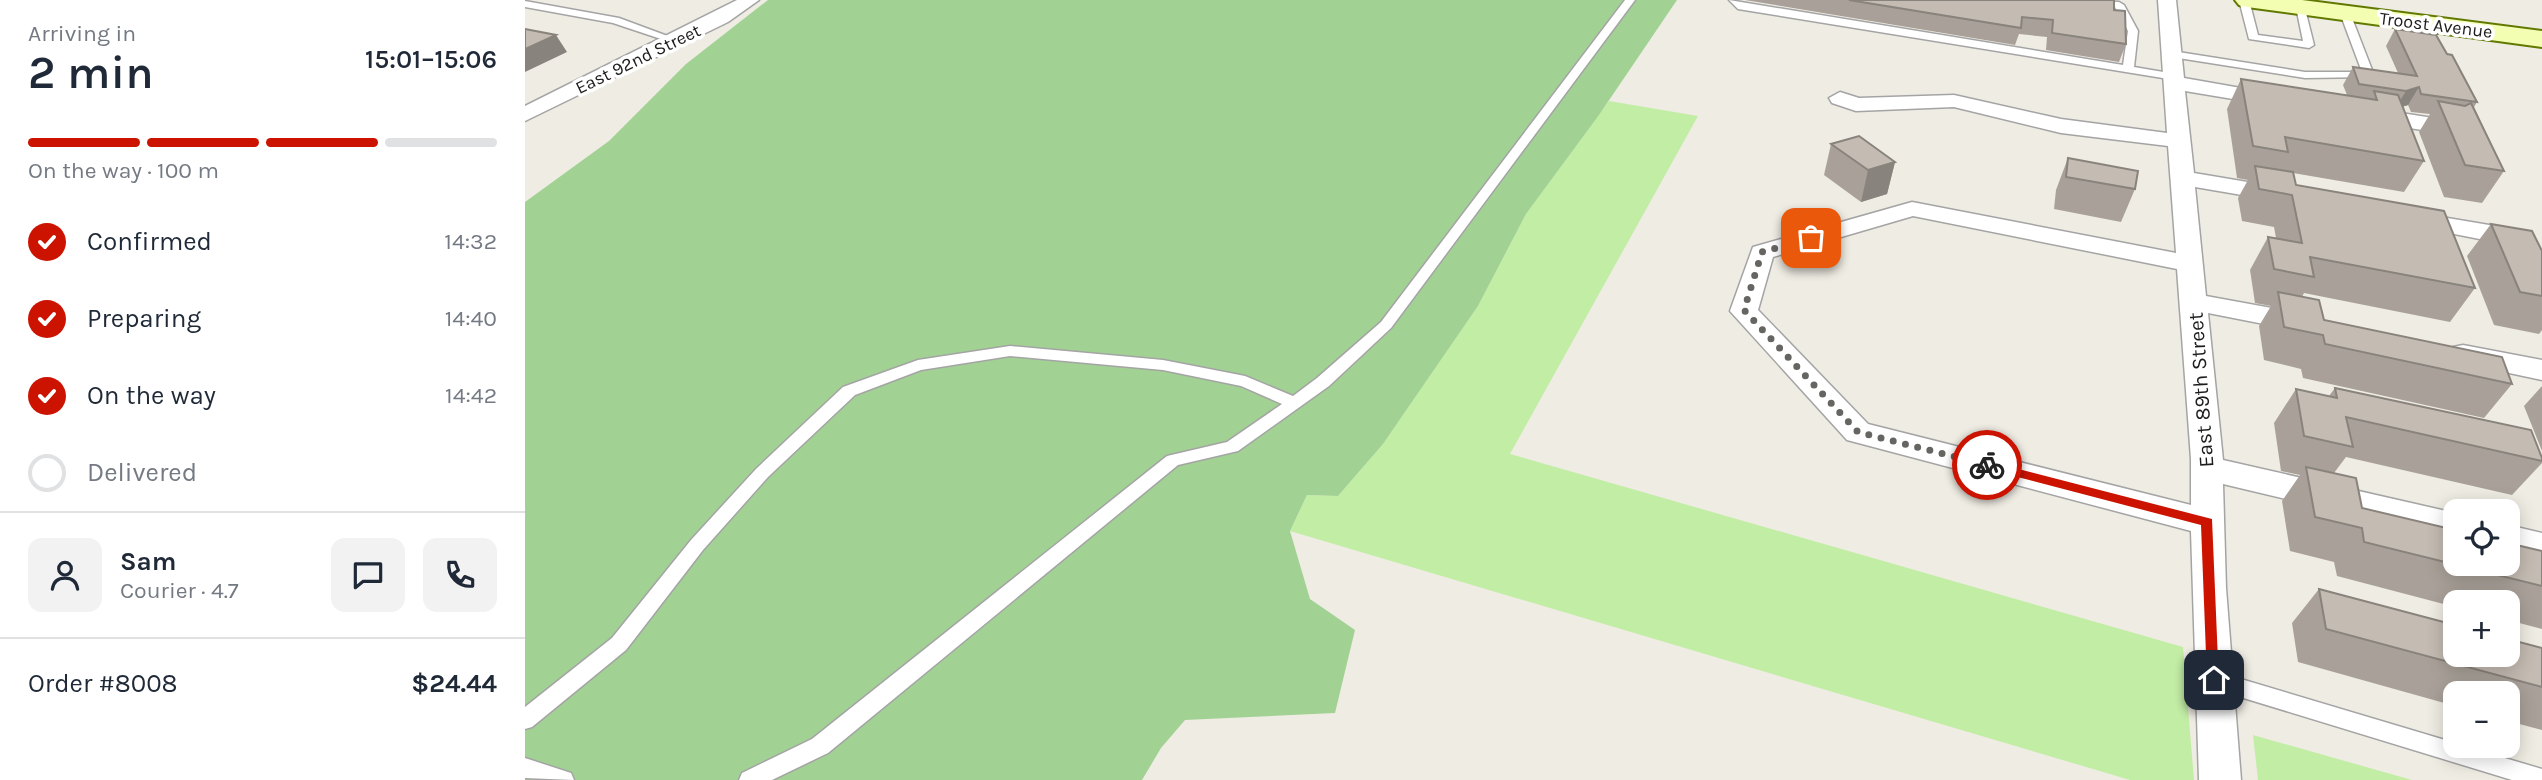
<!DOCTYPE html>
<meta charset="utf-8">
<style>
:root{--surface:#fff;--page:#f2f2f3;--text:#1f2937;--muted:#747a83;--line:#e0e1e3;--accent:#cb1300}
body{margin:0;font-family:Karla,sans-serif;background:var(--page);color:var(--text);height:100vh;display:flex;flex-direction:column;font-size:26px;white-space:nowrap}
*{box-sizing:border-box;margin:0}
p{font-size:23px;color:var(--muted)}
.icon{flex:none;width:38px;height:38px;fill:none;stroke:currentColor;stroke-width:2;stroke-linecap:round;stroke-linejoin:round}
.map{position:relative;flex:1;overflow:hidden}
.drawer{display:flex;flex-direction:column;background:var(--surface);width:525px}
.drawer>*{flex:none}
.fabs{position:absolute;left:1918px;top:499px;display:grid;gap:14px}
.fabs a{display:grid;place-items:center;width:77px;height:77px;border-radius:14px;background:var(--surface);box-shadow:0 4px 18px #0003;font-size:35px}
.pin{position:absolute;display:grid;place-items:center;width:60px;height:60px;color:#fff;margin:-30px;border-radius:14px;box-shadow:0 4px 10px #0006}
.courier{position:absolute;display:grid;place-items:center;width:70px;height:70px;margin:-35px;border:5px solid #cb1300;border-radius:50%;background:#fff;color:#222;box-shadow:0 2px 9px #0007}
.overview em{font-style:normal;font-weight:600}
.overview div{display:flex;flex-direction:column-reverse}
.overview{display:flex;align-items:center;justify-content:space-between;height:119px;padding:0 28px}
h1{font-size:46px;font-weight:600;line-height:52px}
.bar{display:grid;grid-template-columns:repeat(4,1fr);gap:10px 7px;align-content:center;height:84px;padding:0 28px}
.bar i{height:9px;border-radius:5px;background:var(--line)}
.bar .selected{background:var(--accent)}
.bar p{grid-column:span 4}
.line{display:flex;align-items:center;gap:18px;padding:0 28px;border-top:2px solid var(--line)}
.line div{flex:1}
.round{display:grid;place-items:center;flex:none;width:74px;height:74px;border-radius:14px;background:var(--page)}
ol{padding:0 28px;list-style:none}
li{display:flex;align-items:center;gap:21px;height:77px}
li p{margin-inline-start:auto}
li .icon{padding:7px;border-radius:50%;background:var(--accent);color:#fff;stroke-width:4}
li:last-child{color:var(--muted)}
li i{width:38px;height:38px;border:4px solid var(--line);border-radius:50%}
main{display:flex;flex:1;min-height:0}
.map>svg:first-child{display:block}
</style>
<main>
<section class="drawer">
<div class="overview"><div><h1>2 min</h1><p>Arriving in</p></div><em>15:01–15:06</em></div>
<div class="bar"><i class="selected"></i><i class="selected"></i><i class="selected"></i><i></i><p>On the way · 100 m</p></div>
<ol>
<li><svg class="icon" aria-label="check" viewBox="0 0 24 24"><path d="M5 12l5 5 9-10"/></svg>Confirmed<p>14:32</p></li>
<li><svg class="icon" aria-label="check" viewBox="0 0 24 24"><path d="M5 12l5 5 9-10"/></svg>Preparing<p>14:40</p></li>
<li><svg class="icon" aria-label="check" viewBox="0 0 24 24"><path d="M5 12l5 5 9-10"/></svg>On the way<p>14:42</p></li>
<li><i></i>Delivered</li>
</ol>
<div class="line" style="height:126px"><a class="round"><svg class="icon" aria-label="person" viewBox="0 0 24 24"><circle cx="12" cy="8" r="4"/><path d="M4 21q1-7 8-7t8 7"/></svg></a><div><b>Sam</b><p>Courier · 4.7</p></div><a class="round"><svg class="icon" aria-label="chat" viewBox="0 0 24 24"><path d="M4 5h16v11H9l-5 4z"/></svg></a><a class="round"><svg class="icon" aria-label="phone" viewBox="0 0 24 24"><path d="M5 4h4l2 5-3 2q2 4 5 5l2-3 5 2v4C11 20 4 13 5 4z"/></svg></a></div>
<div class="line" style="height:91px"><div>Order #8008</div><b>$24.44</b></div>
</section>
<div class="map">
<svg width="2017" height="780" viewBox="0 0 2017 780">
<rect width="100%" height="100%" fill="#efece3"/>
<!-- grass -->
<g fill="#c2eda5">
<polygon points="1084,101 1173,116 985,454 1658,647 1669,780 1605,780 765,531 782,495 813,496 858,444 953,306 1001,214"/>
<polygon points="1728,735 1887,780 1733,780"/>
</g>
<!-- forest -->
<polygon fill="#a1d294" points="243,0 1152,0 1074,115 1001,214 953,306 858,444 813,496 782,495 765,531 785,599 830,630 810,713 660,720 636,748 617,780 0,780 0,202 84,141 161,64"/>
<g fill="none" stroke-linecap="round" stroke-linejoin="round">
<!-- lane casing -->
<g stroke="#a4a4a4" stroke-width="3">
<g id="lane">
<polygon points="1100,0 1110,0 866,328 804,386 713,451 653,465 303,753 247,780 214,780 217,773 287,739 642,456 702,442 757,404 716,386 638,370 485,356 396,370 330,395 243,477 178,550 101,650 7,727 0,729 0,707 87,638 166,540 231,469 318,387 393,360 485,346 638,360 720,376 768,396 792,378 856,322"/>
<polygon points="1204,0 1598,65 1603,31 1590,7 1555,0 1594,2 1599,5 1613,31 1609,67 1650,74 1655,77 1650,80 1213,9"/>
<polygon points="1714,0 1724,0 1733,35 1778,41 1771,7 1779,5 1789,45 1784,48 1724,39"/>
<polygon points="0,1 94,18 156,41 151,44 88,23 0,7"/>
<polygon points="1820,10 1825,13 1849,75 1848,77 1780,78 1647,57 1642,54 1647,51 1780,72 1837,72 1815,13"/>
<polygon points="1689,671 1930,743 1930,746 1939,746 2017,769 2017,780 1987,780 1689,689 1682,686 1679,680 1682,674"/>
<polygon points="0,758 46,773 49,780 0,778"/>
</g>
</g>
<!-- street casing -->
<g stroke="#a4a4a4" stroke-width="3">
<g id="street">
<polygon points="212,0 234,0 203,22 0,121 0,106"/>
<path d="M 1633,0 L 1651,0 L 1659,78 L 1750,94 L 1761,100 L 1750,106 L 1660,91 L 1669,173 L 1758,188 L 1767,190 L 1770,195 L 1767,200 L 1758,202 L 1670,187 L 1681,296 L 1780,314 L 1790,317 L 1794,323 L 1790,329 L 1780,332 L 1683,313 L 1698,460 L 1930,513 L 1930,539 L 1698,484 L 1701,588 L 1716,780 L 1674,780 L 1666,531 L 1322,440 L 1205,311 L 1228,247 L 1387,202 L 1651,253 L 1643,146 L 1536,133 L 1429,107 L 1331,111 L 1307,103 L 1304,98 L 1315,92 L 1334,98 L 1429,95 L 1536,119 L 1642,133 ZM 1388,216 L 1652,269 L 1666,459 L 1666,505 L 1343,424 L 1233,310 L 1248,257 Z"/>
<polygon points="1844,108 1921,120 1932,127 1921,134 1836,120 1833,115 1836,110"/>
<polygon points="1887,212 1970,226 1979,229 1983,234 1979,239 1970,242 1878,224 1875,219 1878,214"/>
<polygon points="1938,345 2017,360 2017,380 1928,361 1924,354 1928,347"/>
<polygon points="1983,525 2017,533 2017,559 1983,551"/>
</g>
</g>
<!-- secondary casing -->
<g stroke="#617900" stroke-width="4">
<polygon id="secondary" points="1710,0 1777,0 2017,31 2017,47 1722,7 1714,5"/>
</g>
<!-- lane -->
<use href="#lane" fill="#fff" fill-rule="evenodd"/>
<!-- street -->
<use href="#street" fill="#fff" fill-rule="evenodd"/>
<!-- secondary -->
<use href="#secondary" fill="#f3feb2" fill-rule="evenodd"/>
</g>
<!-- wall -->
<g fill="#a9a199">
<polygon points="1220,0 1589,0 1589,10 1601,44 1594,62 1521,50 1522,37 1494,34 1490,45"/>
<polygon points="1870,29 1922,54 1952,102 1949,107 1979,171 1957,203 1919,197 1894,132 1905,114 1886,112 1883,105 1877,107 1899,161 1879,192 1768,173 1771,185 1950,288 1925,322 1779,293 1777,297 1799,320 1987,384 1959,418 1778,378 1776,369 1739,360 1734,326 1746,306 1730,303 1725,270 1743,237 1751,238 1749,227 1717,221 1713,198 1723,180 1712,178 1702,109 1716,79 1822,95 1818,85 1828,67 1873,73 1861,46"/>
<polygon points="1306,144 1370,162 1362,194 1336,202 1299,175"/>
<polygon points="1543,158 1610,189 1596,222 1529,209 1531,190"/>
<polygon points="1966,224 2017,251 2017,330 2014,334 1969,325 1942,256"/>
<polygon points="2017,386 2017,451 1999,406"/>
<polygon points="1810,388 2017,458 2017,463 1987,495 1821,457 1809,473 1837,508 2017,551 2017,629 1983,620 1983,602 1930,602 1930,607 1812,576 1809,562 1765,551 1757,501 1775,475 1756,471 1749,423 1771,389 1804,396"/>
<polygon points="1794,589 2017,648 2017,730 1983,721 1983,693 1930,693 1930,706 1773,662 1767,623"/>
</g>
<!-- shaded-wall -->
<g fill="#89837d">
<polygon points="31,35 42,52 0,72 0,49"/>
<polygon points="1894,87 1883,105 1870,109 1881,91"/>
<polygon points="1370,162 1362,194 1336,202 1343,170"/>
</g>
<!-- building -->
<g fill="#c4bbb2" stroke="#89837d" stroke-width="2">
<polygon points="1324,0 1589,0 1589,10 1600,11 1601,44 1527,33 1528,20 1497,17 1496,28"/>
<polygon points="0,29 31,35 0,49"/>
<polygon points="1870,29 1911,35 1922,54 1927,55 1952,102 1896,94 1894,87 1881,91 1834,84 1828,67 1892,76"/>
<polygon points="1716,79 1852,100 1849,91 1873,95 1899,161 1760,137 1763,152 1728,146"/>
<polygon points="1913,101 1940,106 1946,103 1979,171 1940,165"/>
<polygon points="1334,136 1370,162 1343,170 1306,144"/>
<polygon points="1543,158 1613,171 1610,189 1541,177"/>
<polygon points="1730,166 1768,172 1771,185 1919,211 1950,288 1785,257 1789,277 1749,269 1743,237 1777,243 1767,195 1734,189"/>
<polygon points="1966,224 2007,231 2017,251 2017,296 1995,292"/>
<polygon points="1753,292 1794,300 1799,320 1977,357 1987,384 1800,344 1798,335 1759,327"/>
<polygon points="1810,388 2006,430 2017,458 2017,461 1821,417 1828,447 1779,436 1771,389 1812,398"/>
<polygon points="1781,467 1831,478 1837,508 1930,530 1930,564 1983,564 1983,543 2017,551 2017,586 1839,542 1837,528 1790,517"/>
<polygon points="1794,589 1930,625 1930,654 1983,654 1983,639 2017,648 2017,687 1801,629"/>
</g>
<!-- route -->
<polygon fill="#cb1300" points="1462,461 1687,519 1694,685 1689,686 1682,680 1676,525 1458,468 1458,462"/>
<g fill="none" stroke-linecap="round" stroke-linejoin="round">
<!-- done -->
<polyline stroke="#666562" stroke-width="7" stroke-dasharray="0 12.6" points="1286,238 1237,252 1219,310 1333,432 1462,465"/>
</g>
<g text-anchor="middle" stroke-width="7" stroke-linejoin="round" paint-order="stroke">
<!-- far-street labels -->
<g font-size="18" fill="#1d1d1d" stroke="#fff">
<text transform="translate(1911 25) rotate(7)" y="6">Troost Avenue</text>
<text transform="translate(113 59) rotate(-26)" y="6">East 92nd Street</text>
</g>
<!-- street labels -->
<g font-size="21" fill="#1d1d1d" stroke="#fff">
<text transform="translate(1676 390) rotate(-94)" y="7">East 89th Street</text>
</g>
</g>
</svg>
<div class="fabs">
<a><svg class="icon" aria-label="locate" viewBox="0 0 24 24"><circle cx="12" cy="12" r="6"/><path d="M12 2v4M12 18v4M2 12h4M18 12h4"/></svg></a>
<a>+</a>
<a>−</a>
</div>
<div class="pin" style="left:1286px;top:238px;background:#ea580c"><svg class="icon" aria-label="bag" viewBox="0 0 24 24"><path d="M5 8h14l-1 12H6zM9 8a3 3 0 0 1 6 0"/></svg></div>
<div class="pin" style="left:1689px;top:680px;background:#1f2937"><svg class="icon" aria-label="home" viewBox="0 0 24 24"><path d="M3 11l9-7 9 7M6 9v11h12V9"/></svg></div>
<div class="courier" style="left:1462px;top:465px"><svg class="icon" aria-label="bike" viewBox="0 0 24 24"><circle cx="6" cy="16" r="4"/><circle cx="18" cy="16" r="4"/><path d="M6 16l4-8h5l3 8M10 8l3 8H6M13 5h3"/></svg></div>
</div>
</main>
